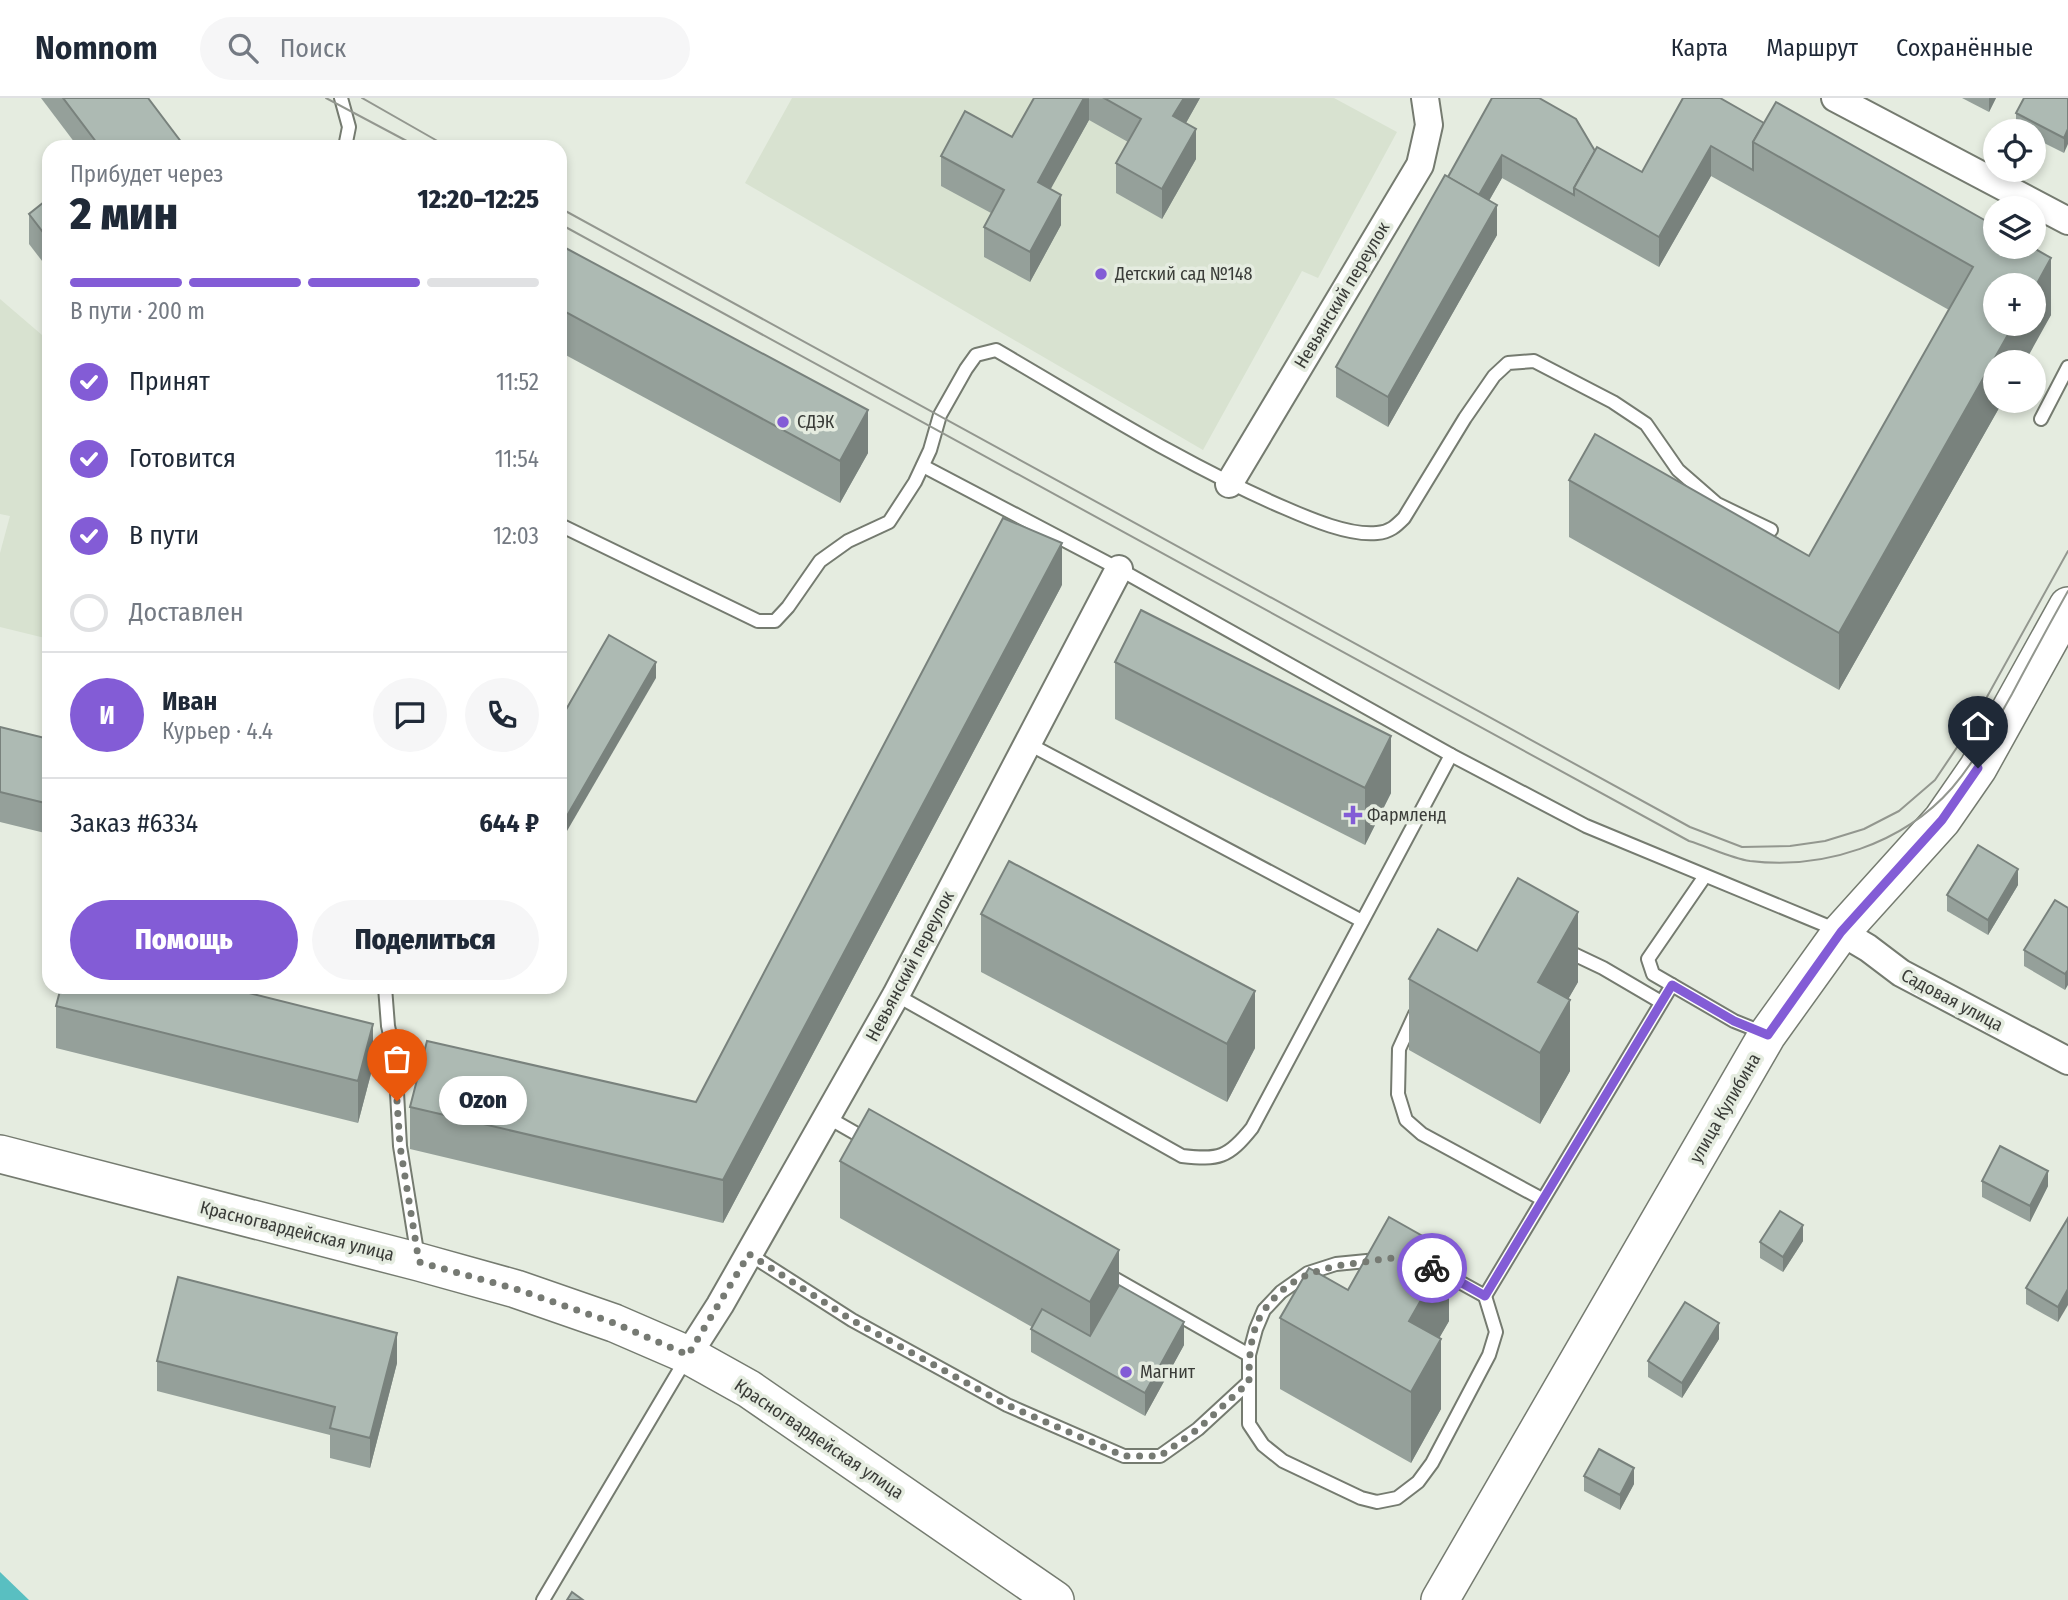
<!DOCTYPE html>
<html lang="ru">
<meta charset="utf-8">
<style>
:root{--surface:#fff;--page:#f6f6f7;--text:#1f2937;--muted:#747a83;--line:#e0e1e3;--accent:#835cd6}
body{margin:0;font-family:"Fira Sans Condensed",sans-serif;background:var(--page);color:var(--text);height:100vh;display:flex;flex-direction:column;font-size:26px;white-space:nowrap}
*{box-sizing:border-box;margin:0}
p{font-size:23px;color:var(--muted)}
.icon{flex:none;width:38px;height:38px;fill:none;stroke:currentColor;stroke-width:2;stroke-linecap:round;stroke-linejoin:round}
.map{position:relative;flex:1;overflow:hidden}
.panel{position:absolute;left:42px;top:42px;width:525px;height:854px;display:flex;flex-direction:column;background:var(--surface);border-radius:21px;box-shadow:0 4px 10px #0003}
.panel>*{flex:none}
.tools{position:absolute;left:1983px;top:21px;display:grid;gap:14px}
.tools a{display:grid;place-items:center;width:63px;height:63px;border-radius:50%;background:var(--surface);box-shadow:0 4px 10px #0003;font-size:35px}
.pin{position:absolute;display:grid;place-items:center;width:60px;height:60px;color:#fff;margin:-72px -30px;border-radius:50% 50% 50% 0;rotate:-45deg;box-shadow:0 0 7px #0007}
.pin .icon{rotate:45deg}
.courier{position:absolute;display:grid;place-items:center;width:70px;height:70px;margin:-35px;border:5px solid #835cd6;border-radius:50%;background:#fff;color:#222;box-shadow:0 2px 9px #0007}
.bubble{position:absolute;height:49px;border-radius:24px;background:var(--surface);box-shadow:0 4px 10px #0003;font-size:23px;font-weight:800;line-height:49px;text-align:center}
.headline em{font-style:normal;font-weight:800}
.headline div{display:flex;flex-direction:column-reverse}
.headline{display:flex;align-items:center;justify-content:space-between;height:119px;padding:0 28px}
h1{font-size:46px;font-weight:800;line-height:52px}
.bar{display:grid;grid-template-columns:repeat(4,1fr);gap:10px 7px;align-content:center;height:84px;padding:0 28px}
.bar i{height:9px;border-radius:5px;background:var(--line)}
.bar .active{background:var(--accent)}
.bar p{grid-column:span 4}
.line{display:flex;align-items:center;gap:18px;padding:0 28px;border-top:2px solid var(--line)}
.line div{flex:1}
.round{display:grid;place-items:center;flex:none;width:74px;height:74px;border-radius:37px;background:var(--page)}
ol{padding:0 28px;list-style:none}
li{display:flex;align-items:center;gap:21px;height:77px}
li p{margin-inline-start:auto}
li .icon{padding:7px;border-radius:50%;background:var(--accent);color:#fff;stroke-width:4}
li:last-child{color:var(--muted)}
li i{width:38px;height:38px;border:4px solid var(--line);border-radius:50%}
.button{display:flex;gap:14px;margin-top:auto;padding:14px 28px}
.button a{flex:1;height:80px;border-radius:42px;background:var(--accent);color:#fff;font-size:28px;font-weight:800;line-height:80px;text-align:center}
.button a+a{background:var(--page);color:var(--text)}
header{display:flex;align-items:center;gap:42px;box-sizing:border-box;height:98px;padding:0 35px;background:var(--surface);border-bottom:2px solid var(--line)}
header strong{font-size:33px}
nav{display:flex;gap:38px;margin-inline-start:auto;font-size:24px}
.search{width:490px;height:63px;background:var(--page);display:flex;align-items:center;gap:18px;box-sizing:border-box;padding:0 24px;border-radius:38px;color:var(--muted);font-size:26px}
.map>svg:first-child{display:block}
</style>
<header>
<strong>Nomnom</strong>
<div class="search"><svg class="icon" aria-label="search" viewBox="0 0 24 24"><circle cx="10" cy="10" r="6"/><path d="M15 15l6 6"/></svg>Поиск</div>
<nav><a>Карта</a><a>Маршрут</a><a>Сохранённые</a></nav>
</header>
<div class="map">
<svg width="2068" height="1502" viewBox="0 0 2068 1502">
<rect width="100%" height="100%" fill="#e5ece0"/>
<!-- built -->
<g fill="#d8e2d0">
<polygon points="792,0 1334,0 1397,34 1318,180 1302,173 1203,352 745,85"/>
<polygon points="0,201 49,243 49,541 0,529 0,455 10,418 0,416"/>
</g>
<!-- water -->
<polygon fill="#59bfc1" points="0,1474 29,1502 0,1502"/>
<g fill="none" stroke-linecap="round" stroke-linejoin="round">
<!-- service casing -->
<g stroke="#757b70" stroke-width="16">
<g id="service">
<polyline points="341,0 349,29 345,49"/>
<polyline points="2041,321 2068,269"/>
<polyline points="923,368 1119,471 1451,657 1586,728 1837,832"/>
<path d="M 560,427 L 758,523 L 775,523 L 788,509 L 820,463 L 848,443 L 889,424 L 915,384 L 930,352 L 940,317 L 966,271 L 976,257 L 996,252 C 1091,307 1184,367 1285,410 C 1310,421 1350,438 1377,435 C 1390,434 1396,428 1404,420 L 1465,320 L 1494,278 L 1508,265 L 1534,263 L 1613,304 L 1646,326 L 1678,372 L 1717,406 L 1771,432"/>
<polyline points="1027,645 1362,823"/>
<polyline points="1563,851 1603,870 1661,904"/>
<polyline points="1672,887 1734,923 1764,935"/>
<polyline points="385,889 388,928 395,959 400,1048 418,1160"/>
<path d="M 896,897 L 1182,1058 C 1219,1062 1228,1060 1252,1030 L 1451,657"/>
<polyline points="1415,916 1399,951 1398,996 1406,1022 1422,1036 1542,1101"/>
<polyline points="827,1019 869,1043"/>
<polyline points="749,1156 852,1222 1007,1307 1124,1358 1160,1358 1198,1331 1249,1284"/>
<polyline points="1377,1162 1336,1166 1308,1175 1281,1194 1264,1212 1256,1231 1249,1257 1249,1326 1263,1347 1283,1363 1361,1400 1377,1404 1397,1400 1418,1384 1432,1365 1489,1257 1496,1234 1485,1198"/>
<polyline points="1436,1171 1485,1198 1672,887 1653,876 1648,861 1705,778"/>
<polyline points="1105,1175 1249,1257"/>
<polyline points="543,1502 686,1261"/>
</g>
</g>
<!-- minor casing -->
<g stroke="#757b70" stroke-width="30">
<g id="minor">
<polyline points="1835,0 2068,123"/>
<polyline points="1229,386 1420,67 1429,27 1425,0"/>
<polyline points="1841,834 1868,850 1901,875 2068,963"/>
<polyline points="688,1257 720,1207 896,897 1119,471"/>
</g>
</g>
<!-- secondary casing -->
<g stroke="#757b70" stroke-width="40">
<g id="secondary">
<polyline points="0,1056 419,1164 516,1191 614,1225 688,1257 749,1291 1055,1502"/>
<polyline points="1440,1502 1767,937 1841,834 1942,722 1978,670 2068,508"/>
</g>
</g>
<!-- service -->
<use href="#service" stroke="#fff" stroke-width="12"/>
<!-- minor -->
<use href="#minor" stroke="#fff" stroke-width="26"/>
<!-- secondary -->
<use href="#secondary" stroke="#fff" stroke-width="37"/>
<!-- tram -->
<g stroke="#93978f" stroke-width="2">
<polyline points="326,0 418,49"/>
<polyline points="362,0 448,49"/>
<polyline points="560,110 1690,729 1742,749 1790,748 1825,743 1864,731 1899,713 1935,682 1968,633 2068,453"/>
<path d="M 560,126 L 1689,743 C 1709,749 1730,760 1750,763 C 1823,772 1903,746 1952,690 C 1976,662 1994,628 2012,596 C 2030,562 2049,527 2068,493"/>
</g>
</g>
<!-- wall -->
<g fill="#95a09a">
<polygon points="41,0 148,0 185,49 78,49"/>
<polygon points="1034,0 1200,0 1186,25 1196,61 1162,121 1116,95 1116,65 1128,44 1089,22 1050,91 1061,127 1030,184 984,159 984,129 991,115 941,88 941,58 1012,39"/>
<polygon points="1492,0 1595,53 1642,74 1720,0 2051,217 1995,303 2003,303 1839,592 1569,439 1569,382 1809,458 1949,212 1711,78 1659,169 1502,80 1489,103 1497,137 1388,329 1336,299 1336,269 1448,79"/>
<polygon points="1962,0 1996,0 1989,14"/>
<polygon points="2068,0 2064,55 2034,40 2034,33 2021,33 2016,31 2016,15"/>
<polygon points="49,100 49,172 29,146 29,116"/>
<polygon points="560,147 868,355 840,405 560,254"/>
<polygon points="1062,487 723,1125 410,1051 410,1009 696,1004"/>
<polygon points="1115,564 1391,695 1365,747 1115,621"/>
<polygon points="0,629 49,641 49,736 0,724"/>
<polygon points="2018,787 1988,837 1947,813 1947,797"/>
<polygon points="2068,810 2065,892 2024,868 2024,852"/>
<polygon points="981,816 1255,950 1227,1004 981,874"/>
<polygon points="1477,853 1578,884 1568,901 1570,973 1540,1026 1409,952 1409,881"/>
<polygon points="56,908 373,968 358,1025 56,950"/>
<polygon points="840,1063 1119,1187 1184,1247 1145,1318 1031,1254 1031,1231 1032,1229 840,1120"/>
<polygon points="1982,1083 2048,1088 2030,1124 1982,1099"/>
<polygon points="2068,1120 2058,1224 2026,1206 2026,1190"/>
<polygon points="1803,1143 1783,1174 1760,1160 1760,1144"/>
<polygon points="1348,1192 1449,1223 1439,1240 1441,1311 1411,1365 1280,1291 1280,1220"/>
<polygon points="1719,1241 1682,1300 1648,1279 1648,1263"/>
<polygon points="157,1263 397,1265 370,1370 330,1360 330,1337 157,1293"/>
<polygon points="1584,1378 1634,1386 1620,1412 1584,1393"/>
</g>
<!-- shaded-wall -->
<g fill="#79827d">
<polygon points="1084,0 1089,0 1089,22 1038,114 1038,84"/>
<polygon points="1184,0 1200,0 1173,48 1173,18"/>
<polygon points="1989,0 1996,0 1989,14"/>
<polygon points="1196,31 1196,61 1162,121 1162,91"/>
<polygon points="2068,31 2068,46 2064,55 2064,40"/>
<polygon points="1711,48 1711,78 1659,169 1659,139"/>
<polygon points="1502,57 1502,80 1476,125 1476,102"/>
<polygon points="1061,97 1061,127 1030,184 1030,154"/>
<polygon points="1497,107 1497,137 1388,329 1388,299"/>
<polygon points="2051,160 2051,217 2025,264 1995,264 1995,303 2003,303 1839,592 1839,535 2014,226 2034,226 2034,191"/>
<polygon points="868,312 868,355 840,405 840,363"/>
<polygon points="1062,445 1062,487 723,1125 723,1082"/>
<polygon points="656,564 656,580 560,745 560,730"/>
<polygon points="1391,638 1391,695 1365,747 1365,690"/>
<polygon points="2018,771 2018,787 1988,837 1988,822"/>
<polygon points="1578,814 1578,884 1538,954 1538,884"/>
<polygon points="2068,872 2068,887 2065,892 2065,876"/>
<polygon points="1255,893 1255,950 1227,1004 1227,946"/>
<polygon points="1570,902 1570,973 1540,1026 1540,955"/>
<polygon points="373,926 373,968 358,1025 358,983"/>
<polygon points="2048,1073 2048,1088 2030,1124 2030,1108"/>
<polygon points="1803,1127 1803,1143 1783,1174 1783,1159"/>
<polygon points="1119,1152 1119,1210 1090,1261 1090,1204"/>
<polygon points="1449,1153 1449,1223 1409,1293 1409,1223"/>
<polygon points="2068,1191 2068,1207 2058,1224 2058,1209"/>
<polygon points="1184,1224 1184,1247 1145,1318 1145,1295"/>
<polygon points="1719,1225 1719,1241 1682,1300 1682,1285"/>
<polygon points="397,1235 397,1265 370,1370 370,1340"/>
<polygon points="1441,1241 1441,1311 1411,1365 1411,1294"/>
<polygon points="1634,1370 1634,1386 1620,1412 1620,1397"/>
</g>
<!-- building -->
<g fill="#adbab3" stroke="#79827d" stroke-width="2">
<polygon points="63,0 148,0 185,49 100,49"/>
<polygon points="1034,0 1084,0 1038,84 1061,97 1030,154 984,129 1004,92 941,58 965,13 1012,39"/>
<polygon points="1104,0 1184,0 1173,18 1196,31 1162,91 1116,65 1141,21"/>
<polygon points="1492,0 1539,0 1576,21 1595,53 1574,90 1574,97 1502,57 1479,97 1448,79"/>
<polygon points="1683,0 1720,0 1764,25 1753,44 1753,72 1711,48 1659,139 1574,90 1597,49 1642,74"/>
<polygon points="2024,0 2068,0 2068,31 2064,40 2016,15"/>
<polygon points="1776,4 1995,128 1995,149 2032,149 2051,160 2034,191 2034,187 1995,187 1995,226 2014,226 1839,535 1569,382 1595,336 1809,458 1973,169 1753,44"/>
<polygon points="1445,77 1497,107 1388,299 1336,269"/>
<polygon points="49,100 49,142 29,116"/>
<polygon points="560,147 868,312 840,363 560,211"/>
<polygon points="1003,420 1062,445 723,1082 410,1009 427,943 696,1004"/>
<polygon points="1141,512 1391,638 1365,690 1115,564"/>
<polygon points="609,537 656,564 560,730 560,622"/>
<polygon points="0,629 49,641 49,706 0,694"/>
<polygon points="1978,747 2018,771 1988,822 1947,797"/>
<polygon points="1009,763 1255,893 1227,946 981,816"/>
<polygon points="1518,780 1578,814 1538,884 1570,902 1540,955 1409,881 1438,831 1477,853"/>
<polygon points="2055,802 2068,810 2068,872 2065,876 2024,852"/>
<polygon points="61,889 225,889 373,926 358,983 56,908"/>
<polygon points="869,1011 1119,1152 1090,1204 840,1063"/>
<polygon points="2000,1048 2048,1073 2030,1108 1982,1083"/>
<polygon points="1780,1113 1803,1127 1783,1159 1760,1144"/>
<polygon points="1389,1119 1449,1153 1409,1223 1441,1241 1411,1294 1280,1220 1309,1170 1348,1192"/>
<polygon points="2068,1120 2068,1191 2058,1209 2026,1190"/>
<polygon points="178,1179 397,1235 370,1340 330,1330 335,1309 157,1263"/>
<polygon points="1119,1187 1184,1224 1145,1295 1031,1231 1042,1211 1090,1238"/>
<polygon points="1685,1204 1719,1225 1682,1285 1648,1263"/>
<polygon points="1599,1351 1634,1370 1620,1397 1584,1378"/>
<polygon points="572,1494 583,1502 567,1502"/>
</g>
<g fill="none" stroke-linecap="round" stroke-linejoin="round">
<!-- done -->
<path stroke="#767a73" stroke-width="7" stroke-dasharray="0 12.6" d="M 397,1003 L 400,1048 L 419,1164 L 516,1191 L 614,1225 L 688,1257 L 749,1156 L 852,1222 L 1007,1307 L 1124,1358 L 1160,1358 L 1198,1331 L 1249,1284 C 1249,1260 1250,1231 1265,1211 C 1291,1176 1323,1169 1364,1164 C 1374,1163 1385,1160 1396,1160 C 1407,1160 1421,1167 1432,1170"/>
<!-- route -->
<polyline stroke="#835cd6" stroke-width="9" points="1432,1170 1441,1173 1485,1198 1672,887 1734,923 1768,937 1841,834 1942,722 1978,670"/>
</g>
<!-- markers -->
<g fill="#835cd6" stroke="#e5ece0" stroke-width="2.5">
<circle cx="1101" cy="176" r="7"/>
<circle cx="783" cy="324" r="7"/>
<path d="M1349.5 706.5h7v7h7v7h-7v7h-7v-7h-7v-7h7z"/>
<circle cx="1126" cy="1274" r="7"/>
</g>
<g text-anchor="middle" stroke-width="7" stroke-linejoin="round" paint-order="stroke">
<!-- poi labels -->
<g font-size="18" fill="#3a3c38" stroke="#e5ece0" text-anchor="start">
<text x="1115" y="182">Детский сад №148</text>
<text x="797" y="330">СДЭК</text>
<text x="1367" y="723">Фармленд</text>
<text x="1140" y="1280">Магнит</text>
</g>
<!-- street labels -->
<g font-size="18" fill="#3a3c38" stroke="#e5ece0">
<text transform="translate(1342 197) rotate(-59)" y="6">Невьянский переулок</text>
<text transform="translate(910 868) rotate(-62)" y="6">Невьянский переулок</text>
<text transform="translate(1952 902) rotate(28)" y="6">Садовая улица</text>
<text transform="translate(1725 1010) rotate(-60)" y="6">улица Кулибина</text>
<text transform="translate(297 1133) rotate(14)" y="6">Красногвардейская улица</text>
<text transform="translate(819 1341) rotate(34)" y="6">Красногвардейская улица</text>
</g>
</g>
</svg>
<div class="tools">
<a><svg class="icon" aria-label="locate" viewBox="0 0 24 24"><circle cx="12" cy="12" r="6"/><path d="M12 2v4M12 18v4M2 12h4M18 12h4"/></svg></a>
<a><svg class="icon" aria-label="layers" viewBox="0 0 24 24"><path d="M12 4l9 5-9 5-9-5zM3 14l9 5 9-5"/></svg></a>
<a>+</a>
<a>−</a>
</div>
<div class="pin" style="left:397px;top:1003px;background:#ea580c"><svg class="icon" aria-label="bag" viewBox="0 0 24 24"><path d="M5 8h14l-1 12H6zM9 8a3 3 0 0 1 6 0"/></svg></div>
<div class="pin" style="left:1978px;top:670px;background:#1f2937"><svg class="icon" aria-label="home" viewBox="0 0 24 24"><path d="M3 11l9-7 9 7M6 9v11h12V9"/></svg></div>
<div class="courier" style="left:1432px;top:1170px"><svg class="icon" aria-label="bike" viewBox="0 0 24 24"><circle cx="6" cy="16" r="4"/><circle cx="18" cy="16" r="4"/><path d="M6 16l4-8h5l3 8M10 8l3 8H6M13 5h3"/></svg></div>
<div class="bubble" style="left:439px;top:978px;width:88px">Ozon</div>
<section class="panel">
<div class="headline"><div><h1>2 мин</h1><p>Прибудет через</p></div><em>12:20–12:25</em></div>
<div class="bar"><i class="active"></i><i class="active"></i><i class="active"></i><i></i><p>В пути · 200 m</p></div>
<ol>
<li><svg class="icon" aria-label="check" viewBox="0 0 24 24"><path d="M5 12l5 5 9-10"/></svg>Принят<p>11:52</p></li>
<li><svg class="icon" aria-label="check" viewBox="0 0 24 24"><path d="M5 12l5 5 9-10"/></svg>Готовится<p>11:54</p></li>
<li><svg class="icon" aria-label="check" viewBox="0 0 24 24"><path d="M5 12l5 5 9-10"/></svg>В пути<p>12:03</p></li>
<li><i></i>Доставлен</li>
</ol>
<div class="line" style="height:126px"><b class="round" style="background:var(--accent);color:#fff">И</b><div><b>Иван</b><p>Курьер · 4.4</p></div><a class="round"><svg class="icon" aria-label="chat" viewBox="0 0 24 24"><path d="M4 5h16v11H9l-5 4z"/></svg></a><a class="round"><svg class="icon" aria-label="phone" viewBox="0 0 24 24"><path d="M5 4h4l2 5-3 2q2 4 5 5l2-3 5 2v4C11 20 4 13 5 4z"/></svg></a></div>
<div class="line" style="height:91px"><div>Заказ #6334</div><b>644 ₽</b></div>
<div class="button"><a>Помощь</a><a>Поделиться</a></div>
</section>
</div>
